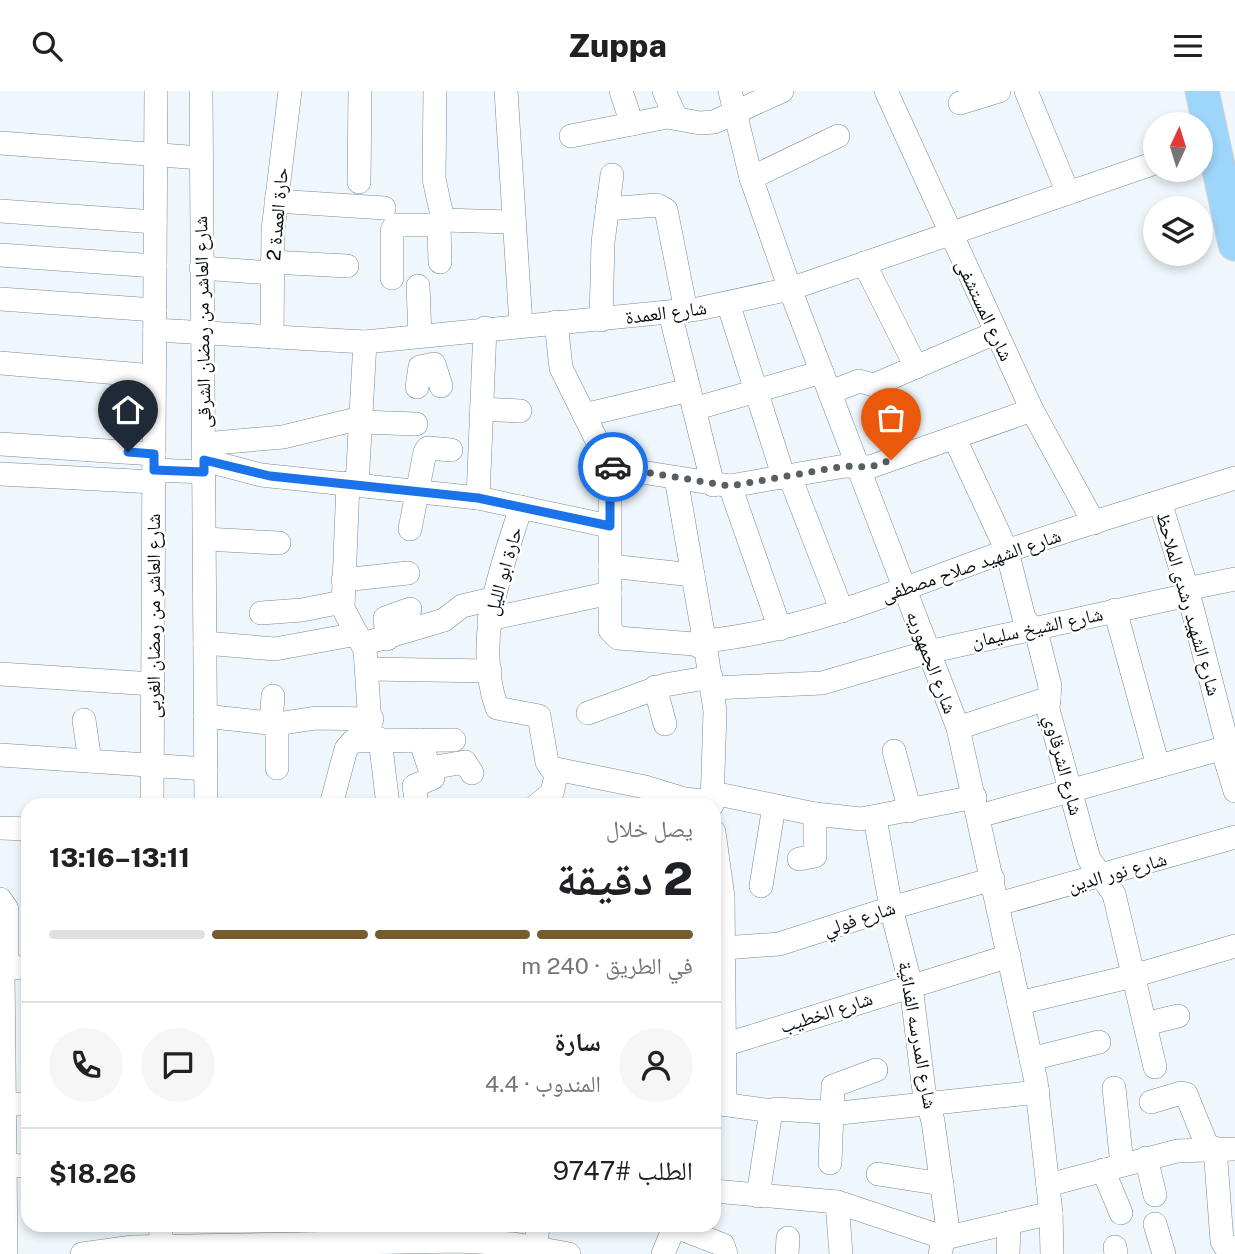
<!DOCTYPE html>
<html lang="ar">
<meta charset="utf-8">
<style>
:root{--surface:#fff;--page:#f6f6f6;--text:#202124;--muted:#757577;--line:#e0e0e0;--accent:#755c2d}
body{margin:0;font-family:"Public Sans","Noto Naskh Arabic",sans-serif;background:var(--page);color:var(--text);direction:rtl;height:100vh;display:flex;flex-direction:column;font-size:26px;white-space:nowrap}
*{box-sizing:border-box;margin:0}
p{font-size:23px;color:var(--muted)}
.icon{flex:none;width:38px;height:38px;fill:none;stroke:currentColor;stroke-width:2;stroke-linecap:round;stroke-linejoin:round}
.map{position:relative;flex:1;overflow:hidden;direction:ltr}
.details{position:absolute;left:21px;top:707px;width:700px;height:434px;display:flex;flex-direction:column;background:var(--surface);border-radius:21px;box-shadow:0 4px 10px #0003;direction:rtl}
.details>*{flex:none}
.needle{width:46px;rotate:4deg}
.controls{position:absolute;left:1143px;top:21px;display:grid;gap:14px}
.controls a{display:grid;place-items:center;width:70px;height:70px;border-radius:50%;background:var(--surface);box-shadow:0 4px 10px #0003;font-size:35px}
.pin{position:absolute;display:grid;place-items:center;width:60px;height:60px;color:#fff;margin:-72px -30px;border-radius:50% 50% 50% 0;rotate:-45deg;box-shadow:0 0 7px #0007}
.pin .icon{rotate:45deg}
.courier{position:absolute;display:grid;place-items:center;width:70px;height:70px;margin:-35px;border:5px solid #1a73e8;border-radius:50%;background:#fff;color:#222;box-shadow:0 2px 9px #0007}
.overview em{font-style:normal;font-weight:800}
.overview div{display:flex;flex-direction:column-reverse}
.overview{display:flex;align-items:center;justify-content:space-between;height:119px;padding:0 28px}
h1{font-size:46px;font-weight:800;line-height:52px}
.bar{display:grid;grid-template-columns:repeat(4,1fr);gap:10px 7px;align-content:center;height:84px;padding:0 28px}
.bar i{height:9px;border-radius:5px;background:var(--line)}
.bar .selected{background:var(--accent)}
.bar p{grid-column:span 4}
.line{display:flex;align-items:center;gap:18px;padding:0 28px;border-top:2px solid var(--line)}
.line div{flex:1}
.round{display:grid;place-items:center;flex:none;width:74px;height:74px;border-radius:37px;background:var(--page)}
header{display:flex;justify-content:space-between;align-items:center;height:91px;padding:0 28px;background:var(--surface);font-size:32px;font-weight:800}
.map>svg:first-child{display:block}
</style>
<header><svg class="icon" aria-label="menu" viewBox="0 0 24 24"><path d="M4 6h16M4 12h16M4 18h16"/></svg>Zuppa<svg class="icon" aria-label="search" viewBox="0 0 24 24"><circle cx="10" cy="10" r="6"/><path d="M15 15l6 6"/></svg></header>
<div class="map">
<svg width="1235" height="1163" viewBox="0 0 1235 1163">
<rect width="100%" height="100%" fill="#eff7fc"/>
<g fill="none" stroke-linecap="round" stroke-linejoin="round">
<!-- minor casing -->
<g stroke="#798a96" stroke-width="24">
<g id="minor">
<polyline points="201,0 206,714"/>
<polyline points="506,0 521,234"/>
<polyline points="621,0 632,33"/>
<polyline points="664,0 676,27"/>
<polyline points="730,0 751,87 790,198 958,637 1036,990 1051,1122 1052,1163"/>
<polyline points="886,0 1032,319 1094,432"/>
<polyline points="1026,0 1068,102"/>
<polyline points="960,12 999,0"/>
<polyline points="571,45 667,26 700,32 714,31 782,0"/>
<polyline points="0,52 201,67"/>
<polyline points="751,87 838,45"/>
<polyline points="359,91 360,0"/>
<polyline points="276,110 384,117"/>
<polyline points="607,118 657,114 666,119 686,220"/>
<polyline points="0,120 155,131"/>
<polyline points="443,129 514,131"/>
<polyline points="439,134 440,171"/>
<polyline points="0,164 155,175"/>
<polyline points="272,171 347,175"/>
<polyline points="864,172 916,276"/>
<polyline points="201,177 272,182"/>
<polyline points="392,187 392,140 395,134 437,134 443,129 434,88 435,0"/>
<polyline points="418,195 420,245"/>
<polyline points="0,208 155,219"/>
<polyline points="728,212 784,387"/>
<polyline points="670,222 713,394"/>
<polyline points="601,229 603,151 612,84"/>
<polyline points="556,231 561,277 610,376 610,539 618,547 694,553 706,559 715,620 712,714"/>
<polyline points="155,239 365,251 698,218 790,198 1155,72"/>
<polyline points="272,246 273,139 290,0"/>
<polyline points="0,272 154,285"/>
<polyline points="417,296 420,276 434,273 441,295"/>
<polyline points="831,301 859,290 874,294 995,242"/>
<polyline points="482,318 520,320"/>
<polyline points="694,318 822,281"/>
<polyline points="584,324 689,299"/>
<polyline points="361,331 416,333"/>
<polyline points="955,348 1007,460 1024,527 1037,544 1050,595 1048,618 1089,768 1114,803 1155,976"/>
<polyline points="0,353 154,363"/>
<polyline points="204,353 283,346 361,327"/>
<polyline points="204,369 261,384 478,407 609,435"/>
<polyline points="610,376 730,395 845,375 870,376 1032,319"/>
<polyline points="154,379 204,381"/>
<polyline points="0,383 154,391"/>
<polyline points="790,386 842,520"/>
<polyline points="676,387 706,559"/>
<polyline points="348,392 343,517 365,559 371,648"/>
<polyline points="357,394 365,251"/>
<polyline points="730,395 780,538"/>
<polyline points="478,407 485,237"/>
<polyline points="1160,411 1188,501 1228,656"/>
<path d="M 521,416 C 501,480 473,549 497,617 L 539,625 L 547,671 L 551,677 L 645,696 L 684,708 L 712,711"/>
<polyline points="410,438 425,361 428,357 451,359"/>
<polyline points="205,448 279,452"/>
<polyline points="610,475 693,484"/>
<polyline points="343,489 408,482"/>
<polyline points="1115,519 1158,675"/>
<polyline points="261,522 302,519 342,511"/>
<polyline points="489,528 610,502"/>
<polyline points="387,548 385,527 410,518"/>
<path d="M 704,550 C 805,540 898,499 993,465 C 1073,436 1154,413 1235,387"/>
<polyline points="205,552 275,558 357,543"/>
<polyline points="363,553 444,529 462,515 492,508"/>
<polyline points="369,578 490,580"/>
<polyline points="0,583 153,593"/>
<polyline points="655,596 665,633"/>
<polyline points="713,597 822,592 928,561 1179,506 1196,496 1235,488"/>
<polyline points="588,622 665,594 711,586"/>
<polyline points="205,625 277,633 316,627 372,628"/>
<polyline points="84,629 90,670"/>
<polyline points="271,632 273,605"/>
<polyline points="277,633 277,677"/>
<polyline points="958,637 1049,607"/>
<polyline points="380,648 388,714"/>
<polyline points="1222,657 1235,700"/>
<polyline points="894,660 910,720"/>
<polyline points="0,664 206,678"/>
<polyline points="430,677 465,671 472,682"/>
<polyline points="713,702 815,723 861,728 975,706"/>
<polyline points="152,714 156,0"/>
<polyline points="331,714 346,658 353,650 454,649"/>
<polyline points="417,714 414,695 433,687 420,649"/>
<polyline points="537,714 552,702 557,679"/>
<polyline points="979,725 1235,654"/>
<polyline points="875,727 891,817 911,895 924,1000 933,1030 947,1132 940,1163"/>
<polyline points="0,737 28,738"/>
<polyline points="714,741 723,806 725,1012"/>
<polyline points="799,768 815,765 815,723"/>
<polyline points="761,795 774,715"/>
<polyline points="0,808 7,818 7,876"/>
<polyline points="998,813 1235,746"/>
<polyline points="724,857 779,853 891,817 993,788"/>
<polyline points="0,876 28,877"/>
<polyline points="3,876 6,1163"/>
<polyline points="1019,912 1133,885 1235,855"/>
<polyline points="1145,933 1178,925"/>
<polyline points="724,954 1009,865"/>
<polyline points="1031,968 1099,951"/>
<polyline points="1114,997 1122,1074"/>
<polyline points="1151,1011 1181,1002 1186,1003 1208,1057"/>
<polyline points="714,1012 773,1020"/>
<polyline points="0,1013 28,1013"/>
<polyline points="1215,1057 1222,1150 1225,1155 1235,1156"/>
<polyline points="1146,1067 1155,1104"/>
<polyline points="830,1072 833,995 876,979"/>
<polyline points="0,1074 28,1075"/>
<polyline points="1103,1079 1121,1122"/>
<polyline points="878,1083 942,1093"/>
<polyline points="1048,1094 1177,1060 1235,1058"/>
<polyline points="714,1100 837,1111 945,1147 1051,1122"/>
<polyline points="758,1105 770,1026 776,1018 840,1022 1038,1001"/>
<polyline points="837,1111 841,1163"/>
<polyline points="1155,1133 1164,1163"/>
<polyline points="160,1134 163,1163"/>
<polyline points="536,1156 538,1134"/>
<polyline points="1115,1156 1116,1163"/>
<polyline points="82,1163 133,1156 459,1150 514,1153 569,1163"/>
<polyline points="663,1163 672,1141 679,1137 723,1154 726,1163"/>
<polyline points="787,1163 788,1147"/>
<polyline points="1008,1163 1009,1132"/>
</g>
</g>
<!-- highway casing -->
<g stroke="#d2d3d4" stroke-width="35">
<polyline id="highway" points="1202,0 1235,153"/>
</g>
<!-- minor -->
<use href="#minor" stroke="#fff" stroke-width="23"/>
<!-- highway -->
<use href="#highway" stroke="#9ed6fb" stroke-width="33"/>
</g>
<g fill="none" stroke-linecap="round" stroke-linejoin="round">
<!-- done -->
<polyline stroke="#585f63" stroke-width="7" stroke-dasharray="0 12.6" points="613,376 730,395 845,375 870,376 891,369"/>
<!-- route -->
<polyline stroke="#1a73e8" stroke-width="9" points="128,361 154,363 154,379 204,381 204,369 270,385 478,407 610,435 610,376 613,376"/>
</g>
<g text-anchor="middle" stroke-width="5" stroke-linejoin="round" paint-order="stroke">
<!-- street labels -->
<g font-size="19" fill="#070d11" stroke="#fff">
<text transform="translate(277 123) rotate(-85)" y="7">حارة العمدة 2</text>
<text transform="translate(985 219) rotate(65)" y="7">شارع المستشفى</text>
<text transform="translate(666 221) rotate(-7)" y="7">شارع العمدة</text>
<text transform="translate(202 231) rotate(-91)" y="7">شارع العاشر من رمضان الشرقى</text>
<text transform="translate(971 474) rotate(-19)" y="7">شارع الشهيد صلاح مصطفى</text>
<text transform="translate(503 480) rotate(-74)" y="7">حارة ابو الليل</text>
<text transform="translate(1189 513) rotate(74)" y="7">شارع الشهيد رشدى الملاحظ</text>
<text transform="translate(153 525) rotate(-90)" y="7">شارع العاشر من رمضان الغربى</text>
<text transform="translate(1037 536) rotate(-12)" y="7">شارع الشيخ سليمان</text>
<text transform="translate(932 571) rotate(69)" y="7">شارع الجمهوريه</text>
<text transform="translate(1064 674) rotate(75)" y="7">شارع الشرقاوي</text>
<text transform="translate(1117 781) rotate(-16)" y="7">شارع نور الدين</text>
<text transform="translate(859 827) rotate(-18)" y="7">شارع فولي</text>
<text transform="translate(826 921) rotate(-18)" y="7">شارع الخطيب</text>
<text transform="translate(918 944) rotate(80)" y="7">شارع المدرسه الفدائية</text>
</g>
</g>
</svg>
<div class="controls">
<a><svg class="needle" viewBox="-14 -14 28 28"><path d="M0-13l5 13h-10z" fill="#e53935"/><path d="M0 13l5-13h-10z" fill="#757577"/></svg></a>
<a><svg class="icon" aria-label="layers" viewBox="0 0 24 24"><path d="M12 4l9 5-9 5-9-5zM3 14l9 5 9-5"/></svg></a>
</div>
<div class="pin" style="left:891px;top:369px;background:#ea580c"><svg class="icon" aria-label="bag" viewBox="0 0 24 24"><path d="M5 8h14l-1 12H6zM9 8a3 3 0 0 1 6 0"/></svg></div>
<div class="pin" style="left:128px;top:361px;background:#1f2937"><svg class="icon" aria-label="home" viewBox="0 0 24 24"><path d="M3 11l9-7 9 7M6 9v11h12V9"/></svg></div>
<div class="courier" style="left:613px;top:376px"><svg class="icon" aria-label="car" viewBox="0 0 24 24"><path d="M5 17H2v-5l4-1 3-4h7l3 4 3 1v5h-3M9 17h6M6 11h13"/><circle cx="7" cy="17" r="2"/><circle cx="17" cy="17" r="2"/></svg></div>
<section class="details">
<div class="overview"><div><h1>2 دقيقة</h1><p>يصل خلال</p></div><em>13:11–13:16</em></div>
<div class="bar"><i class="selected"></i><i class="selected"></i><i class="selected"></i><i></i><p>في الطريق · 240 m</p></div>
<div class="line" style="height:126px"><a class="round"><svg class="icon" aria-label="person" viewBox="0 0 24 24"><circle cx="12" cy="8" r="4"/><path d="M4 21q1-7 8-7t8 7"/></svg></a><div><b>سارة</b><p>المندوب · 4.4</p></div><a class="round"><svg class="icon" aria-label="chat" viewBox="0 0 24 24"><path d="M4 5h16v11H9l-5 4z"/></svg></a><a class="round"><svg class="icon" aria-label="phone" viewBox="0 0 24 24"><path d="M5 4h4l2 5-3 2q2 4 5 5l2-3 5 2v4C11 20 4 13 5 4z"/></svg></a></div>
<div class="line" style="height:91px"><div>الطلب #9747</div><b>$18.26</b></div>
</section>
</div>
